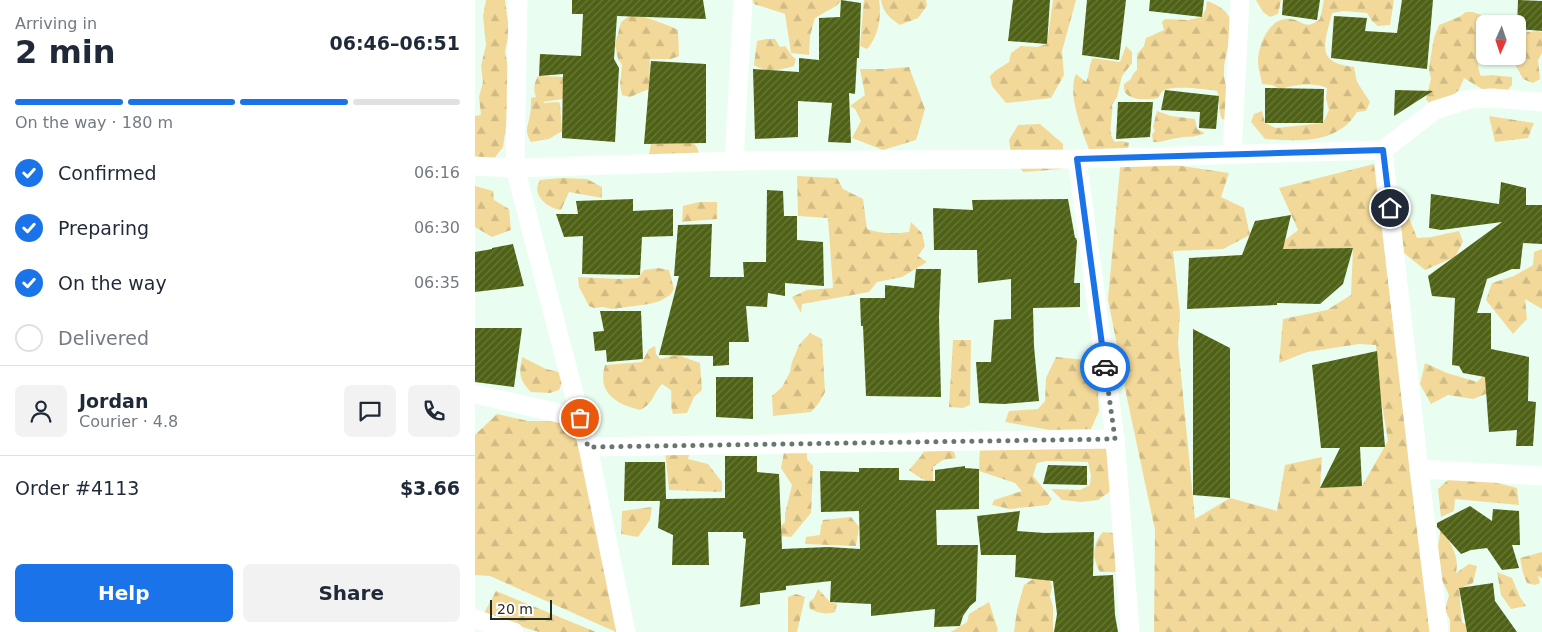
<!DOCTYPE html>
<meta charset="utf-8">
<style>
:root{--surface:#fff;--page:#f2f2f3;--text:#1f2937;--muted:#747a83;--line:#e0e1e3;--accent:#1a73e8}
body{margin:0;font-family:"DejaVu Sans",sans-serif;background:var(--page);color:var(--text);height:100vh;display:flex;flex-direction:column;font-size:19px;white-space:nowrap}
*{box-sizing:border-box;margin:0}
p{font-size:16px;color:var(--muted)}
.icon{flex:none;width:28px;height:28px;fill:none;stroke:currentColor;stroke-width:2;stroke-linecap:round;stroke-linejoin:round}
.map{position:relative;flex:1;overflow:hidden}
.drawer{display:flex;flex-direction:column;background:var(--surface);width:475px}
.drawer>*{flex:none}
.needle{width:32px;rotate:183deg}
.buttons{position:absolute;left:1001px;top:15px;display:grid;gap:10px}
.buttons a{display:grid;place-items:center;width:50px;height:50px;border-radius:8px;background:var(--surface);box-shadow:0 1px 4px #0004;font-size:25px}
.scale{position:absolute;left:15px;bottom:12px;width:62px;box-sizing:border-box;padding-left:5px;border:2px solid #212e26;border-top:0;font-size:14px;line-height:18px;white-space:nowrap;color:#212e26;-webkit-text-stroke:4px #fff;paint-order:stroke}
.pin{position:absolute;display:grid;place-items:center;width:42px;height:42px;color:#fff;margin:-21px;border:2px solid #fff;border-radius:50%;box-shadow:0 1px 5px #0007}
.courier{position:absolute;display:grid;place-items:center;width:50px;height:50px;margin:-25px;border:4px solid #1a73e8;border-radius:50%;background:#fff;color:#222;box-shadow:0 1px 6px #0007}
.headline em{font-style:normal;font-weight:700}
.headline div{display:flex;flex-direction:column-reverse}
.headline{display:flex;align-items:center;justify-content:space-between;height:85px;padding:0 15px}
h1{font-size:32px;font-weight:700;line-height:38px}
.bar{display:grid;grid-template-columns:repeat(4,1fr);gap:8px 5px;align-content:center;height:60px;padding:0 15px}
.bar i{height:6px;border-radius:4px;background:var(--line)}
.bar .on{background:var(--accent)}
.bar p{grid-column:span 4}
.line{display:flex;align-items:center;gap:12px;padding:0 15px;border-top:1px solid var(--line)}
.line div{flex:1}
.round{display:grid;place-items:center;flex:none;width:52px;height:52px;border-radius:8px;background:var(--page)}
ol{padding:0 15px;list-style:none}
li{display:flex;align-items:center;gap:15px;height:55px}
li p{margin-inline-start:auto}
li .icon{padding:5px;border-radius:50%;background:var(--accent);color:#fff;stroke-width:4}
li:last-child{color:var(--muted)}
li i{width:28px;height:28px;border:2px solid var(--line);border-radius:50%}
.primary-button{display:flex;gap:10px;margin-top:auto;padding:10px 15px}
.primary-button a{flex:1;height:58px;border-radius:8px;background:var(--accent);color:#fff;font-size:20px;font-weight:700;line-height:58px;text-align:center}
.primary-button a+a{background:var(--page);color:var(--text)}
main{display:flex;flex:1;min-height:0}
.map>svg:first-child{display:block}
</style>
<main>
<section class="drawer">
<div class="headline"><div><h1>2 min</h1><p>Arriving in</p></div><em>06:46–06:51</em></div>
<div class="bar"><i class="on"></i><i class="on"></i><i class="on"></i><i></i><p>On the way · 180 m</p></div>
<ol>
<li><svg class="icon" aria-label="check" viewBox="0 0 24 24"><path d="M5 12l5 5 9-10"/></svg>Confirmed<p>06:16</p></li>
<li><svg class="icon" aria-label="check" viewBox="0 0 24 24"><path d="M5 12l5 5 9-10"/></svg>Preparing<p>06:30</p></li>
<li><svg class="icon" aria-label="check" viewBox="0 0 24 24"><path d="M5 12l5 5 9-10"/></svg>On the way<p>06:35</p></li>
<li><i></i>Delivered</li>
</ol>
<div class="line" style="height:90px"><a class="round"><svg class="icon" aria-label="person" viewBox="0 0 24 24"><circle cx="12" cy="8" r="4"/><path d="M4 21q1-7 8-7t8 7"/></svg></a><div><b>Jordan</b><p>Courier · 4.8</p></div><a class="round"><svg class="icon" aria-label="chat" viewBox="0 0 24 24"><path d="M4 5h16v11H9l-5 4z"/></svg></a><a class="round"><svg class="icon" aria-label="phone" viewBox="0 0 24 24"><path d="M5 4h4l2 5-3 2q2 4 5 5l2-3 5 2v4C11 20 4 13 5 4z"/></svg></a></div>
<div class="line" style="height:65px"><div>Order #4113</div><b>$3.66</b></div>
<div class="primary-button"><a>Help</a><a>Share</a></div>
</section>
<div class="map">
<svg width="1067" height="632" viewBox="0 0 1067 632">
<defs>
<pattern id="forest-firs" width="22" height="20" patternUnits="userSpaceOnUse" patternTransform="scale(1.25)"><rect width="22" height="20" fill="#f3d999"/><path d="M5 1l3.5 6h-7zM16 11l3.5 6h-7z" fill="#d0bb84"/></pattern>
<pattern id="building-hatch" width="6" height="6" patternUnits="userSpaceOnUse" patternTransform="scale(1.25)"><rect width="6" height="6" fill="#4f6114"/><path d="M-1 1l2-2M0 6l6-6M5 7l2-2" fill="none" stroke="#6a793e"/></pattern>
</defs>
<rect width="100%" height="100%" fill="#e9fef0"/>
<!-- forest -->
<g fill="url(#forest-firs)">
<polygon points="11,0 30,0 34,31 30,52 35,76 32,120 28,147 18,160 0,162 0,116 6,115 4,97 8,82 6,66 11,45 8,16"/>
<polygon points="277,0 367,0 361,6 340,18 335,36 334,55 316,53 310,14 279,4"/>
<path d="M 389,0 L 404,0 C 407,17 403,37 392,49 L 385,46 Z"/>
<path d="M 406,0 L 451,0 L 452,6 L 443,18 L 425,25 C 415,18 408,13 406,0 Z"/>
<polygon points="578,0 601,0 587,51 589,75 576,98 531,103 517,86 515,76 520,71 534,62 536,53 546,46 562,47 572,44"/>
<polygon points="781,0 806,0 803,14 795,17 788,12"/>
<path d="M 849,0 L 919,0 L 915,25 L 903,26 L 897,21 L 892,13 L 868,11 L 857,13 C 850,43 839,63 879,67 L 882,82 L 895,102 L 891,111 L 882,112 C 862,145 823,141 790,139 L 776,122 L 779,114 L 787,111 L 790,123 L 801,128 L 848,123 L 854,110 L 851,99 L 852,88 C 837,82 820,85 805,89 L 797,85 L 787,84 C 786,77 783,68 783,60 C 784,43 795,16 816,19 C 830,21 829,31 845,19 Z"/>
<path d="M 732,1 C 772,15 751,39 749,70 C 748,80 753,91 754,101 C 755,107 754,114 754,121 L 747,119 C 743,111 745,101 742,91 C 731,89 695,85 688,91 C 685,93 685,96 683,98 C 675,100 655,101 650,92 C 649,91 649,85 649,84 L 656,79 L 658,74 L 662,70 L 662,54 L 669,46 L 671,38 L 689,30 L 687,22 L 690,19 L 713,20 L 727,17 L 731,9 Z"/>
<path d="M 991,12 L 998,12 L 1006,15 L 1009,22 L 1010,31 C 1001,38 1001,66 1006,76 L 1016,75 L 1037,77 L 1037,85 L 1032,91 L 1015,94 L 989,78 L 984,90 L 972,99 L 954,103 L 951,99 L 956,79 L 954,70 L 955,61 L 959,38 L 964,25 L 984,17 Z"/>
<path d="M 162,14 C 176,20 190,23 203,30 L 204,56 L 196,59 L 175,59 L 174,89 L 155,97 L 147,95 L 145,85 L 147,65 L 143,59 L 140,45 L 146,22 L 154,16 Z"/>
<polygon points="1063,31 1067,32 1067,53 1063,60 1065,79 1058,83 1048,79 1040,64 1039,56 1042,56 1043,47 1050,44 1050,36 1052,32"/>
<path d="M 291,39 L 300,39 L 305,47 L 310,46 L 317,56 L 321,59 L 319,66 C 307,70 291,73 279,65 L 282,41 Z"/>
<path d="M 651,46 L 657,52 L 657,63 L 647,76 L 642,97 L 637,105 C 639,117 631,132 640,142 L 647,141 L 654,143 L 652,153 L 618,159 C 610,139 591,95 601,74 L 611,82 C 615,74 613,66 618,58 L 645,62 Z"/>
<polygon points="434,67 450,109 441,140 408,150 377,138 386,121 380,109 375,106 390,95 385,69 410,69"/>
<path d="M 63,76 L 91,77 L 94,98 L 68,102 L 69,103 L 82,102 L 85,103 L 87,131 L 74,139 L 56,142 C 49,130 53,127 55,115 C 56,109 56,103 56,98 L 61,97 C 58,89 59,84 63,76 Z"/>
<path d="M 682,111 L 696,116 L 720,119 L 722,129 L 730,133 C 721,138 712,136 702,138 C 693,139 686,143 678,142 L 677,134 L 680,131 L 678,127 Z"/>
<polygon points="1014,116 1059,123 1053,138 1020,142"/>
<polygon points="565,124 588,144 587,169 548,172 536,154 534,140 543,125"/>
<polygon points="218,143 222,147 224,153 220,155 175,157 174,154 176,144"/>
<polygon points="646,157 754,173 746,197 769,208 775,235 748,249 698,251 705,313 703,344 720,519 755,498 802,511 810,465 847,457 845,488 887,486 913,441 903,380 901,345 884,344 832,352 804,363 808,319 852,310 876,295 878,248 799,249 823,230 804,188 899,164 955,632 679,632 680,530 652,398 633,299"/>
<path d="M 322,176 L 362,178 L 368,189 L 388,199 L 392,229 C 407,234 418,234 434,232 L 436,222 L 447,233 L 450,246 L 443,256 L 452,262 L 427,277 L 402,282 L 394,292 L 327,304 L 326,313 L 317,297 L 332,290 L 358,288 L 353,218 L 323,216 Z"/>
<path d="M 86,178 L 112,179 L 127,187 L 127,198 L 94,192 L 86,210 C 76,209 62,200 62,188 C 63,185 64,182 65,180 Z"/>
<polygon points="0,186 18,191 19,200 34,209 36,230 17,237 0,227"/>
<polygon points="224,202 242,202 242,219 207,222 208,206"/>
<polygon points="915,208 931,210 942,238 956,237 984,231 988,242 980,257 950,270 929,253"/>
<polygon points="1067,249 1067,309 1050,299 1052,319 1038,334 1011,300 1017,283 1039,276 1058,265 1059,252"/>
<polygon points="183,268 194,270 199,289 195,295 185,301 174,304 137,309 128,307 119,308 114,306 104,287 103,277 143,279 163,278 169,270"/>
<polygon points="335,333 347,339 350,392 344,403 336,412 298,416 297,396 307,387 315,372 317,362 324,345"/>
<polygon points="478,340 496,340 495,405 488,408 474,407"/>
<path d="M 180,346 L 181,354 L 185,359 L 203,355 L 225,363 L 227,390 L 219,397 L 212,413 L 198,414 C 195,406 197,399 196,390 L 187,384 C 177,395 179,403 165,410 C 141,404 122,393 130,365 L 167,362 L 174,349 Z"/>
<path d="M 47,357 L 71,369 L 84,372 L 87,382 L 84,390 L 75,393 L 56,392 C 44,379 44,374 47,357 Z"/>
<polygon points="581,357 620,361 625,377 623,394 624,411 616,429 575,430 530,422 534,411 563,409 570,401 571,378"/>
<polygon points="950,363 972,373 1002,382 1019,366 1031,386 998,399 973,395 956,404 945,384"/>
<polygon points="22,414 53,421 83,421 104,437 145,632 141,632 15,576 0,575 0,435"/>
<polygon points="466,445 479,452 481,458 468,460 458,467 458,484 442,476 434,470 446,456 452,447"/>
<polygon points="505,446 631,447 636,491 623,500 606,502 587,500 576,489 605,490 615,485 616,475 613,462 572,461 562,463 558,476 577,499 573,505 535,509 517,505 519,500 547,491 540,483 504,471"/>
<polygon points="310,447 332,451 332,459 338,466 336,513 316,537 294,535 310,522 310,514 317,485 306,468"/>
<polygon points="190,450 215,452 213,459 233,464 247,482 247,492 194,490"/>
<polygon points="974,479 1010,480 1042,488 1044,505 980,499 979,511 966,517 963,489"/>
<polygon points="177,507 175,520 163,537 146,534 147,511"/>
<polygon points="376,517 384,527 381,546 330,544 331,537 345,535 346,526 348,520"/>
<path d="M 966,528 C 975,543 985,555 981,573 L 994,564 L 1002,566 L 998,583 L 984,589 L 987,622 L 999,631 L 997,632 L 975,632 L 975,620 L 970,610 L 974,595 L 967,580 L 965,562 L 962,552 Z"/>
<path d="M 628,532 L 638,533 L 644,569 L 640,572 L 625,572 C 617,559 617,544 628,532 Z"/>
<polygon points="1067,552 1067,578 1063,576 1065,583 1060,585 1052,583 1048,573 1045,558"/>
<polygon points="1022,572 1037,578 1045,597 1051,606 1036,609 1026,595"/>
<polygon points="564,575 576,582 577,588 575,596 578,607 578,632 539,632 542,610 549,585"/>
<path d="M 343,589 L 355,602 L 362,604 L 360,612 C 351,615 343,613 335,609 L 334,602 L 339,598 Z"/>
<polygon points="21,591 121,632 64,632 8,615"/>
<polygon points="321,594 330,597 322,632 313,632 313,597"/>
<polygon points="514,602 523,630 522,632 476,632 492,622 494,614"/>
</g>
<!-- building -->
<g fill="url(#building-hatch)">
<polygon points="97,0 228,0 231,19 142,16 139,59 144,68 140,142 87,138 88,74 64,76 65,54 106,56 108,14 97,14"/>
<polygon points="366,0 386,3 384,58 382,58 380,94 374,93 376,143 353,142 357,103 323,101 323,137 280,139 278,69 324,72 324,58 344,60 344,18 365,17"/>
<polygon points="538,0 575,0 572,44 533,41"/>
<polygon points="612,0 651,0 644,60 607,55"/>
<polygon points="675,0 729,0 727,17 674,11"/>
<polygon points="808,0 845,0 842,20 807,15"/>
<polygon points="927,0 958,0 952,69 856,58 859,16 892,18 890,31 922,33"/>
<polygon points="1043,0 1067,1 1067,31 1042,29"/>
<polygon points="176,61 231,64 231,143 169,144"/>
<polygon points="790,88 849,89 848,123 790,123"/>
<polygon points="690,90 744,96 741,129 724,128 725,112 686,110"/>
<polygon points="920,90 958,91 919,116"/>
<polygon points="643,102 678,102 675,137 641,139"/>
<polygon points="1026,182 1051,188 1051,205 1067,205 1067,244 1048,243 1045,269 1037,269 1012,279 1002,313 1016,313 1016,349 1054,357 1053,401 1061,402 1058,446 1041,446 1042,430 1014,432 1010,377 988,373 984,366 977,365 980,298 957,296 953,276 1027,222 966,230 954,228 956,194 1024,204"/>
<polygon points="292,190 308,191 309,216 322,216 322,240 348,242 349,286 310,283 310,296 293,293 292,307 271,306 274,342 254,342 254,365 238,366 238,356 184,355 204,276 199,276 203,225 237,224 235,277 269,277 268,262 291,262"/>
<polygon points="158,199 158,211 198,209 198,236 167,237 165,275 107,274 108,236 89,237 81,214 103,214 101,201"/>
<polygon points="593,199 600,238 601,238 602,241 599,283 605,283 605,307 558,308 559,346 564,401 529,404 504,403 501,362 516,362 519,320 536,319 536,279 503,283 502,250 459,250 458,208 498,210 497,200"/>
<polygon points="816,215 808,249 878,248 868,284 845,304 802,303 802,305 712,309 714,258 767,255 780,221"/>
<polygon points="38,244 49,286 0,292 0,252 17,249 17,248"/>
<polygon points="441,269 466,269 464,317 466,397 391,396 388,326 386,326 385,298 410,298 410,285 439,288"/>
<polygon points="125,311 166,311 168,359 132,362 131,350 120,351 118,332 129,331"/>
<polygon points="0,328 47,328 39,387 0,382"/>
<polygon points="718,329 755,348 755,498 718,495"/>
<polygon points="902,351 910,447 885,447 887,486 845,488 865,448 846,448 837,365"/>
<polygon points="241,377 278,377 278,419 241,417"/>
<polygon points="250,456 282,456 282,472 304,474 307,549 353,547 385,549 384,511 346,512 345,471 384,472 384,468 424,468 424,480 460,481 460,470 490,466 490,468 504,469 504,509 461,510 462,545 503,545 501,601 495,606 488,616 485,626 459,627 460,609 396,616 396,604 355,602 356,581 311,586 311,590 285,593 285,604 265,607 271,539 268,538 268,532 233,532 234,565 197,565 198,535 183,528 185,501 149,501 150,462 190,462 191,499 250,498"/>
<polygon points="573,465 612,466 612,485 568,484"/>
<polygon points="995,506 1017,521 1018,509 1044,511 1045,545 1037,545 1044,568 1027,570 1012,548 996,550 986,554 962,527 962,523"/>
<polygon points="545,511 542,531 570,533 619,532 618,576 638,575 640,615 643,632 579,632 582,614 578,581 540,577 541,555 506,555 502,516"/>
<polygon points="1018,583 1020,601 1042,632 992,632 984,588"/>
</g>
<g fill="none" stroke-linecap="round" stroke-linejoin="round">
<!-- street -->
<g stroke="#fff" stroke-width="19">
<polyline points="43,0 40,168 113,447 151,632"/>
<polyline points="908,150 944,469 964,632"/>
<polyline points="757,155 765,0"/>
<polyline points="602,159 640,439 655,632"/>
<polyline points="259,161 268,0"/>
<polyline points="0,166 40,168 259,161 602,159 908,150 960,110 995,99 1018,98 1067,102"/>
<polyline points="0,394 105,418"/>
<polyline points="113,447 640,439"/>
<polyline points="944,469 1067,476"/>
<polyline points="0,619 39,632"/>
</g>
</g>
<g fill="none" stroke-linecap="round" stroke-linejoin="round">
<!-- done -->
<polyline stroke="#67776d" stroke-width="5" stroke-dasharray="0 9" points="105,418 113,447 640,439 630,367"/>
<!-- route -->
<polyline stroke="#1a73e8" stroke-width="6" points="630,367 602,159 908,150 915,208"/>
</g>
</svg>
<div class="buttons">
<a><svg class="needle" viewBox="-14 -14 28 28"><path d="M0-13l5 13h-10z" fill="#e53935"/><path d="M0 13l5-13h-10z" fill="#747a83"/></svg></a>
</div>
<div class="scale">20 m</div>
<div class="pin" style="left:105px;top:418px;background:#ea580c"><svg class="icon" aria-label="bag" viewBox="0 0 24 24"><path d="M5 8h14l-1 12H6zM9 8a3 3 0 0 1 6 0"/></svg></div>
<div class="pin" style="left:915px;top:208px;background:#1f2937"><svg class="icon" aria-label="home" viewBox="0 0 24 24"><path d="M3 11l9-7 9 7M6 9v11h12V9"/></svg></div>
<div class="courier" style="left:630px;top:367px"><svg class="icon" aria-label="car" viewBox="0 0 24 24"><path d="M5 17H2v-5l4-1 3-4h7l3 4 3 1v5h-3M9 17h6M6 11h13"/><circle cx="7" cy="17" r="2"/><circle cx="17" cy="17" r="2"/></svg></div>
</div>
</main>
